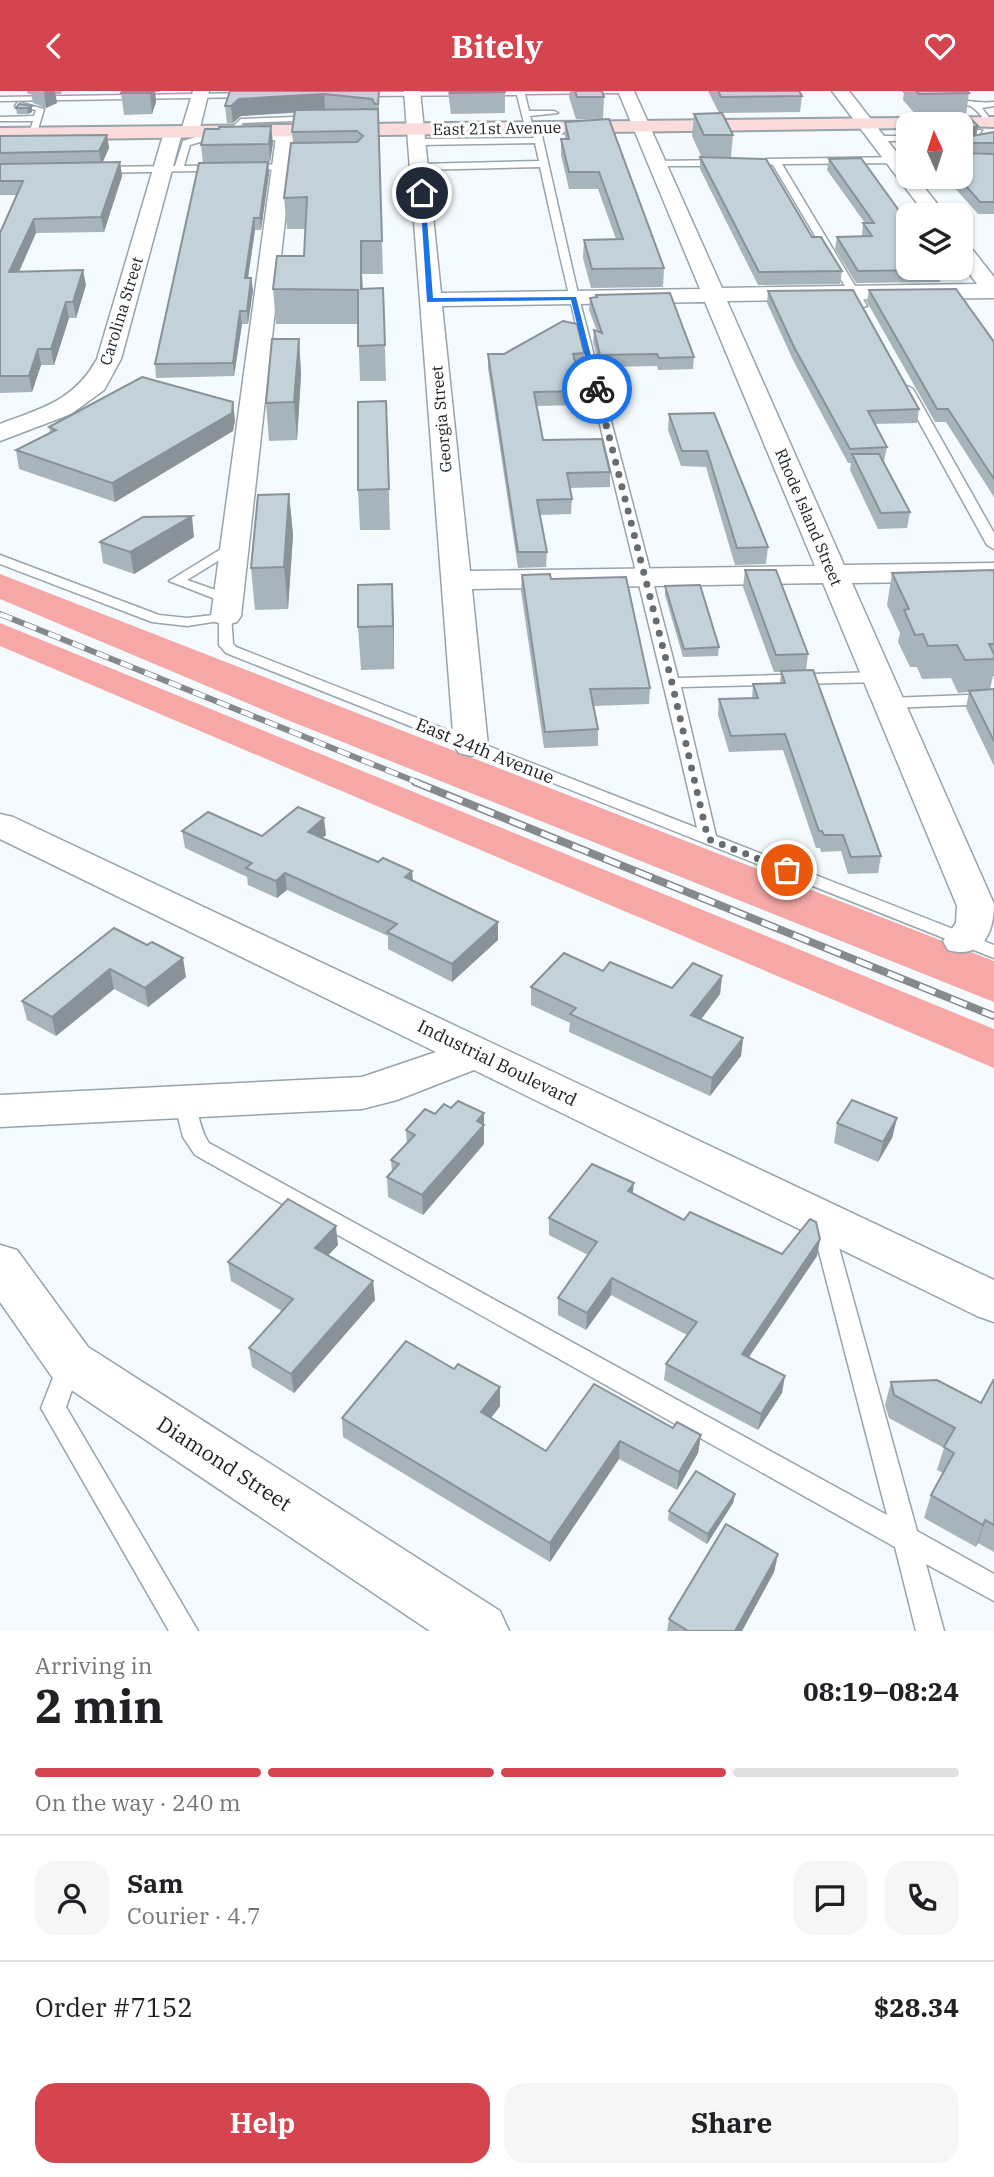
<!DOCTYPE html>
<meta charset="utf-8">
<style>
:root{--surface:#fff;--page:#f6f6f6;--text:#202124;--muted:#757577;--line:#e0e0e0;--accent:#d5454f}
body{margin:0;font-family:"IBM Plex Serif",serif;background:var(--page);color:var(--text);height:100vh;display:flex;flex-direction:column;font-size:26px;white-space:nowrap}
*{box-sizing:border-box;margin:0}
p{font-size:23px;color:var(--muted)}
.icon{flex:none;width:38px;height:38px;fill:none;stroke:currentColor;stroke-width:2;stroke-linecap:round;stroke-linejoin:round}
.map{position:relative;height:1540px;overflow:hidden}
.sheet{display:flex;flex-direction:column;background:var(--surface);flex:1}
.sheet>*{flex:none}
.needle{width:46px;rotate:357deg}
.fabs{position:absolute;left:896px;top:21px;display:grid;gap:14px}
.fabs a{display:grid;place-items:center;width:77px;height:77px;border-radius:14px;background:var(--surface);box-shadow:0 2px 5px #0004;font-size:35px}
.pin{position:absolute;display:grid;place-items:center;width:60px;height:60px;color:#fff;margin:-30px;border:4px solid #fff;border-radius:50%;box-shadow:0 2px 7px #0007}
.courier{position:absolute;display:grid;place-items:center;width:70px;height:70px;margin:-35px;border:5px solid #1a73e8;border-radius:50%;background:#fff;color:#222;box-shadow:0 2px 9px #0007}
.headline em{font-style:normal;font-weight:700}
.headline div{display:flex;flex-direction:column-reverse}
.headline{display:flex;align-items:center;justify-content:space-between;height:119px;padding:0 35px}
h1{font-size:46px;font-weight:700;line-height:52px}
.bar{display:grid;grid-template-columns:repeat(4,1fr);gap:10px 7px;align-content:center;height:84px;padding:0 35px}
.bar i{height:9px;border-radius:5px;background:var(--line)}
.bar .selected{background:var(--accent)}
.bar p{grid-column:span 4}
.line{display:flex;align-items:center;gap:18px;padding:0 35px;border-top:2px solid var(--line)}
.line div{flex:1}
.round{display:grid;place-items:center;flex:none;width:74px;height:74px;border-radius:21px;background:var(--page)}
.cta{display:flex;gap:14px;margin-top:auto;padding:14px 35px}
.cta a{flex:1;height:80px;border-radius:21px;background:var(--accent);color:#fff;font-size:28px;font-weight:700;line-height:80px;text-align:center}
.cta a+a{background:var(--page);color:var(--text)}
header{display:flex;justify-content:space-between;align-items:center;height:91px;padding:0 35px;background:var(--accent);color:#fff;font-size:32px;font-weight:700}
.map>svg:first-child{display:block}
</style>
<header><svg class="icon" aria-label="back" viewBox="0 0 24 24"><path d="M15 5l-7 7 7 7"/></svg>Bitely<svg class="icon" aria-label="heart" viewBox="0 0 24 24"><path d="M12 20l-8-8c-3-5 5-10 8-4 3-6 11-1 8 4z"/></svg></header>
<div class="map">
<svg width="994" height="1540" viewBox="0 0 994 1540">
<rect width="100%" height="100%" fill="#f4fafd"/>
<!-- forest -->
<g fill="#f5a8a6">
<polygon points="0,483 994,870 994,911 285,628 0,508"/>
<polygon points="0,532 994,938 994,977 0,555"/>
</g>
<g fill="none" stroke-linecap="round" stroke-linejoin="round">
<!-- lane casing -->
<g stroke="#97a4ab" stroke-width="3">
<g id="lane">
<path d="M 626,0 L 622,2 L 525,3 L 529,20 L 554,20 L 558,22 L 530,25 L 533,35 L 540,36 L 579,207 L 678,587 L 878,581 L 886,586 L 878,591 L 681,596 L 716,745 L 994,854 L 994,867 L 226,562 L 219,554 L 219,530 L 187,535 L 152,531 L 0,473 L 0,464 L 159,524 L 187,527 L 231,522 L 233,553 L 236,556 L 697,737 C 647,516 588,297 540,76 L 420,79 L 416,76 L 420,73 L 539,70 L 535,52 L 418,54 L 414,51 L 418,48 L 534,47 L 532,37 L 525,36 L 517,4 L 357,5 L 353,3 L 357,1 Z"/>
<path d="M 904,0 C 934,0 965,14 994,11 L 994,15 L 982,17 L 994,33 L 988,33 C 983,27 978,20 972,16 C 951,5 921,14 904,0 Z"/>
<polygon points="255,2 252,6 0,10 0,6"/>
<polygon points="18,11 44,18 36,45 29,43 33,30 0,30 0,26 34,25 36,19 15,15"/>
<polygon points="318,25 321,29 243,32 235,42 228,40 241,28"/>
<polygon points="982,39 979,44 961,44 961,39"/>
<polygon points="285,44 288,49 200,51 190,54 184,75 295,73 298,74 298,78 99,82 95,79 99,76 175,75 183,50 199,45"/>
<polygon points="877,45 908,45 908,50 874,50"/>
<polygon points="908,66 908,72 782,73 867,215 858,217 773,74 762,71 766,68"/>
<polygon points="657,70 724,69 728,72 724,75 654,75 653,73"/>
<polygon points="907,295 913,298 994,442 994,458 987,454 901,298"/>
<polygon points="234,450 241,454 239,457 187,489 233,505 233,511 223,511 169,490"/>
<polygon points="994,603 994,613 889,617 881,612 889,607"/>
<path d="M 184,1003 L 191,1006 C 200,1021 199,1038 209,1052 L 887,1424 L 811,1130 L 814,1124 L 822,1121 L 830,1124 L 917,1440 L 994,1483 L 994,1510 L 926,1473 L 944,1540 L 916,1540 L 895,1456 L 195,1064 L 183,1046 L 174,1011 L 177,1006 Z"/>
<polygon points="70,1261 78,1264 82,1271 66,1316 198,1540 169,1540 41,1317 62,1264"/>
</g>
</g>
<!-- street casing -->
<g stroke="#97a4ab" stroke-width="3">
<g id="street">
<path d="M 193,0 L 209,0 L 199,41 L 190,46 L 182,42 L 121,268 L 104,299 L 71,323 L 0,350 L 0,333 C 42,317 74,310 97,268 L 164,41 L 173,36 L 181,40 Z"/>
<path d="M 404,0 L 420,0 L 441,202 L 700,198 L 618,0 L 634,0 L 722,197 L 977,193 L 961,171 L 961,151 L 968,153 L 994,186 L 994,207 L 727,210 L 844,474 L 994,472 L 994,490 L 852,492 L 994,813 C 994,842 982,869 948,859 L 943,850 L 956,832 L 957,815 L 823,492 L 472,498 L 488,655 L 483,662 L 471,665 L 459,662 L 454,655 ZM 705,211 L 815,475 L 470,480 L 442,215 Z"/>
<polygon points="832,0 849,0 908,76 908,86 916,86 946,124 926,124"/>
<polygon points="286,34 295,39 241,525 237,531 226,534 215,531 211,525 277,39"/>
<polygon points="0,723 13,726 994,1189 994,1231 977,1225 474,979 397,1009 362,1018 0,1036 0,1004 362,986 436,961 0,748"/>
<polygon points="0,1154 17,1159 88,1256 500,1520 509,1540 430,1540 52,1286 0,1211"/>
</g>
</g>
<!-- secondary casing -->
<g stroke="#97a4ab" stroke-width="4">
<polygon id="secondary" points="994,26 994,36 908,33 908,37 0,49 0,37"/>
</g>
<!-- lane -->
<use href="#lane" fill="#fff" fill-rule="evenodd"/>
<!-- street -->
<use href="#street" fill="#fff" fill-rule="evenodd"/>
<!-- secondary -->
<use href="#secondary" fill="#fbdcdc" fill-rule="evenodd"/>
<!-- rail-far1 casing -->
<g stroke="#84898c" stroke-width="6">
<polyline id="rail-far1" points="0,523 419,692"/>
</g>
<!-- rail casing -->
<g stroke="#84898c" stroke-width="8">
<polyline id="rail" points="415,691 994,925"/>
</g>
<!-- rail-far1 -->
<use href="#rail-far1" stroke="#fff" stroke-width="4.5" stroke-dasharray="13" stroke-linecap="butt"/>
<!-- rail -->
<use href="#rail" stroke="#fff" stroke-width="5" stroke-dasharray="17" stroke-linecap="butt"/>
</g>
<!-- wall -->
<g fill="#a8b4bb">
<polygon points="27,0 62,0 61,3 55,3 57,12 46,17 33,12 31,3 28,3"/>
<polygon points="122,0 160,0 159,1 155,1 156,11 152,23 124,24 121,2"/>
<polygon points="230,0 379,0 379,30 378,30 383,183 362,183 363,198 383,197 386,290 360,290 358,233 276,233 273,198 304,165 305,138 287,138 284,107 293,52 292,41 294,22 241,25 233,32 227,32 225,15"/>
<polygon points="448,0 505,0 505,22 451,23"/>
<polygon points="570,0 602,0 604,6 603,28 576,28 569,6"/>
<polygon points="708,0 799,0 802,5 800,21 719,22"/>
<polygon points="904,0 967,0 969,2 966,24 916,24 903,9"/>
<polygon points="32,15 32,21 28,23 17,23 16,17"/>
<polygon points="694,23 733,44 731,66 705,67 812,146 842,180 840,193 758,194 700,78 700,66 702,67 692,45"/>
<polygon points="928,25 970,27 978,35 976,44 994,41 994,123 978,123 945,86 961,86 961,33 927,33"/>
<polygon points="565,31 664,177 663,196 591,197 583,167 584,149 616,148 598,98 569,98 561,64 561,48 565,48"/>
<polygon points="107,44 109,57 103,71 120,71 122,85 104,141 36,142 19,181 86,194 76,227 69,227 54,274 41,274 32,301 0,302 0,142 17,104 0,104 0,45"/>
<polygon points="273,52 270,71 268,71 269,82 261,139 255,139 248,187 251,187 253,199 248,233 242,233 234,285 156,287 155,273 203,72 201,54"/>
<polygon points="829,68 942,179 940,191 856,192 835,158 837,146 863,145 862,144 863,132 865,132 827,79"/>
<polygon points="869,199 994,251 994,406 946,331 935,331 867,211"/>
<polygon points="768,200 919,318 917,332 874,333 887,356 884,370 883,371 910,421 907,437 878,438 850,379 851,372 848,372 793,269 767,212"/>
<polygon points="596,204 694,266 693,278 658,279 657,275 600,276 593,251 594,239 597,240 589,219 590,207 596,207"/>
<polygon points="299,248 301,284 297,349 269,350 266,312"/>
<polygon points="584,262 583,276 577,276 583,300 582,314 537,315 543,349 610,381 610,396 570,397 572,408 571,423 540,424 547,461 546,476 518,477 488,277 488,263"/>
<polygon points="386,310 390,439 360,439 358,399"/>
<polygon points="714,322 768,456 766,473 735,474 706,376 681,375 668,339 669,323"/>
<polygon points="235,329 233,340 115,411 19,378 16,359 50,342 49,336"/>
<polygon points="289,403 293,444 288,518 255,519 251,477"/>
<polygon points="194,446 134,483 103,472 100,451"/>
<polygon points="745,479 808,563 806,580 881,765 878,782 848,783 841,760 821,761 820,757 816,757 783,659 729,661 718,624 719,608 752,607 753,593 780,592 781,581 774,581 743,496"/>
<polygon points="994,479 994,585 993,585 990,598 994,598 994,675 966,617 969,601 958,602 951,587 922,588 917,576 910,576 898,551 900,542 887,514 892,482"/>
<polygon points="522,484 551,488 650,597 649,613 594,615 598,638 598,655 544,657 521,500"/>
<polygon points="358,494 394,536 394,578 361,579 358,536"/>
<polygon points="665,495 719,556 718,565 683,566 665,504"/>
<polygon points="182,740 262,745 326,744 322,747 378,771 412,780 413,790 498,831 498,849 452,891 388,858 388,845 287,799 277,807 248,794 247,786 185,757"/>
<polygon points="114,837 186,886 148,916 114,898 56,945 27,929 22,910"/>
<polygon points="603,880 672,897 722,885 720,903 701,928 743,947 741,965 710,1005 569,941 570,932 531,914 531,896"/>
<polygon points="451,1017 484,1022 484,1053 423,1124 388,1106 387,1086 392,1081 391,1069 407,1053 406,1039"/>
<polygon points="897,1027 892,1047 878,1071 834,1052 837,1032"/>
<polygon points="633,1102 684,1129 782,1163 820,1148 817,1165 749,1266 782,1302 758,1339 664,1289 666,1273 687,1244 611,1204 586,1239 558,1224 558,1207 588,1164 549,1144 549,1127"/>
<polygon points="338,1154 328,1164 373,1190 375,1209 294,1302 252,1276 249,1257 282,1220 231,1190 228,1171"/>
<polygon points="454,1278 500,1296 500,1315 491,1327 546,1360 673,1337 701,1344 698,1362 677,1399 619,1368 550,1471 343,1346 342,1327"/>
<polygon points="994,1288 994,1461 978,1452 976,1456 924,1427 931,1404 943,1382 937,1379 944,1357 889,1327 885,1314 891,1291 981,1312"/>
<polygon points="735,1403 733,1412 707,1453 668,1429 669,1420"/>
<polygon points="778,1463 774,1481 742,1540 667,1540 669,1528"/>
</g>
<!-- shaded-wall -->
<g fill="#889298">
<polygon points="44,0 55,0 57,12 46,17"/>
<polygon points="150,0 155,0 156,11 152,23"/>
<polygon points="324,3 325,19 241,25 233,32 231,15 239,8"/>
<polygon points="32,15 32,21 28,23 27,17"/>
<polygon points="271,35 273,52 270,71 269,53"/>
<polygon points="978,35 976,46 961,50 961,39"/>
<polygon points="107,44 109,57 101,74 99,60"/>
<polygon points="120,71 122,85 104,141 101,126"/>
<polygon points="268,71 269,82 261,139 260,127"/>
<polygon points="254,127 255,139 246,200 245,187"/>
<polygon points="34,128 36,142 12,196 9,181"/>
<polygon points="361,150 362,183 363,232 361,198"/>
<polygon points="83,179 86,194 76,227 73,211"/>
<polygon points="251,187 253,199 248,233 247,220"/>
<polygon points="66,211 69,227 54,274 51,258"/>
<polygon points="240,220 242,233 234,285 233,272"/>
<polygon points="299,248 301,284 297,349 294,311"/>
<polygon points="38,258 41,274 32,301 29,285"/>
<polygon points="386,310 388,348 390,439 389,398"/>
<polygon points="233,311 235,329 233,340 115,411 112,392"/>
<polygon points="289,403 293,444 288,518 284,476"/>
<polygon points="192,425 194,446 134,483 130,461"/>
<polygon points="392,493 394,536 394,578 393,535"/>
<polygon points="324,727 326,744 309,758 308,741"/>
<polygon points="412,780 413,797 405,786"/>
<polygon points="285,782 287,799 277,807 276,790"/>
<polygon points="498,831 498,849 452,891 452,873"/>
<polygon points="183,867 186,886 148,916 145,897"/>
<polygon points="110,878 114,898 56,945 52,926"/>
<polygon points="722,885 720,903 690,943 691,924"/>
<polygon points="743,947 741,965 710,1005 712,987"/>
<polygon points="484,1022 484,1053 423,1124 422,1104 477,1030"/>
<polygon points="897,1027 892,1047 878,1071 883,1051"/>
<polygon points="634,1092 632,1109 628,1100"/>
<polygon points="336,1135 338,1154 317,1176 315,1157"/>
<polygon points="820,1148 817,1165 740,1279 742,1263"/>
<polygon points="612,1187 611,1204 586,1239 587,1222"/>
<polygon points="373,1190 375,1209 294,1302 291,1283"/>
<polygon points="785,1285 782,1302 758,1339 761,1323"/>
<polygon points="500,1296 500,1315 481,1340 481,1321"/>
<polygon points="701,1344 698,1362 677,1399 679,1381"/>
<polygon points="620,1350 619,1368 550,1471 550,1452"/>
<polygon points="735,1403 733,1412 707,1453 708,1443"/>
<polygon points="985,1429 978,1452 976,1456 983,1434"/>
<polygon points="778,1463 774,1481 742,1540 735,1540"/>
</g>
<!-- building -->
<g fill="#c3d1d9" stroke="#889298" stroke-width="2">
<polygon points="122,0 150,0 150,2 121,2"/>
<polygon points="230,0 379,0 378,13 375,13 372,8 324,3 239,8 231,15 225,15"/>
<polygon points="450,0 505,0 505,1 450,2"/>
<polygon points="575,0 602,0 604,6 577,6"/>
<polygon points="718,0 799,0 802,5 721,6"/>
<polygon points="916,0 967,0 969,2 919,3"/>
<polygon points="19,13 32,15 27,17 16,17"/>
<polygon points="378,18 382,150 361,150 361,198 383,197 385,254 358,255 358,199 273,198 277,165 304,165 307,106 284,107 291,52 357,51 363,45 357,40 292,41 295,19"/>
<polygon points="722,22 733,44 704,44 694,23"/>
<polygon points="928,25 970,27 978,35 961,39 961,47 994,41 994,52 963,52 961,54 961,33 935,33"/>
<polygon points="609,28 664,177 592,178 584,149 623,148 599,81 569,81 561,48 569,48 565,31"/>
<polygon points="271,35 269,53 201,54 205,38 219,38 219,36"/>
<polygon points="107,44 99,60 0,62 0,45"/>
<polygon points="961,59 961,62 994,63 994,111 980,111 958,86 961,86"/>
<polygon points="700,66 766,68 812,146 821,146 842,180 759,181"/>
<polygon points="861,67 908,132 908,177 940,177 942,179 858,180 837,146 872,145 863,132 874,132 829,68"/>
<polygon points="120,71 101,126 34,128 9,181 83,179 73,211 66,211 51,258 38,258 29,285 0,285 0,142 23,90 0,90 0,73"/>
<polygon points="268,71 260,127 254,127 245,187 251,187 247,220 240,220 233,272 155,273 199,72"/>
<polygon points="956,198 994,251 994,388 948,318 937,318 869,199"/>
<polygon points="853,199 919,318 868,320 887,356 850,358 794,256 768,200"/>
<polygon points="670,202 694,266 659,267 657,263 600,264 594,239 602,242 590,207 597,206 596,204"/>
<polygon points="563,230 577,233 584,262 573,263 583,300 534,301 543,349 602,348 610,381 567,382 572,408 537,409 547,461 518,461 488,263 504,263"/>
<polygon points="272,248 299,248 294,311 266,312"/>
<polygon points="142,286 233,311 232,322 112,392 16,359 56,339 49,336"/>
<polygon points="386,310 389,398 358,399 358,311"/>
<polygon points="714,322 768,456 737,457 707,360 682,360 669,323"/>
<polygon points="852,363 879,363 910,421 881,422"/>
<polygon points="289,403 284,476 251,477 258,404"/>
<polygon points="192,425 130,461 100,451 143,426"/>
<polygon points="745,479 776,479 808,563 776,564"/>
<polygon points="994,479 994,553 989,553 994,563 994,568 965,569 957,554 928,555 923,543 915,544 904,519 909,518 892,482"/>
<polygon points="550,483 551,488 626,486 650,597 590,598 598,638 545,641 522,484"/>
<polygon points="392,493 393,535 358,536 358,494"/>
<polygon points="700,494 719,556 684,558 665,495"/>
<polygon points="813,579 881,765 851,766 843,744 824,744 822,740 819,740 785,643 731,645 719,608 758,607 753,593 785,592 781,580"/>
<polygon points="994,598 994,650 969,600"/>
<polygon points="298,716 324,727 308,741 378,771 383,767 412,780 405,786 498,831 452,873 387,841 397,833 285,782 276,790 246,777 252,772 182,740 208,721 262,745"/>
<polygon points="114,837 147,854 152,851 183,867 145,897 110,878 52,926 22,910"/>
<polygon points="564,862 603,880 610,871 672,897 693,872 722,885 691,924 743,947 712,987 570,923 576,917 531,896"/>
<polygon points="852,1009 897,1027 883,1051 837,1032"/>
<polygon points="458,1010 484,1022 477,1030 484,1034 422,1104 387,1086 399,1073 391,1069 415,1044 406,1039 425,1018 435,1023 444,1013 451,1017"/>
<polygon points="592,1073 634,1092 628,1100 684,1129 690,1121 782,1163 810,1128 816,1131 820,1148 742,1263 785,1285 761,1323 666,1273 697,1231 612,1187 587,1222 558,1207 597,1151 549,1127"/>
<polygon points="288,1108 336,1135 315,1157 373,1190 291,1283 249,1257 293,1208 228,1171"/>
<polygon points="406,1250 454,1278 458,1273 500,1296 481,1321 546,1360 594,1293 673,1337 677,1331 701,1344 679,1381 620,1350 550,1452 342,1327"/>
<polygon points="994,1288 994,1434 985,1429 983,1434 931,1404 954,1362 944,1356 955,1337 894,1304 891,1291 937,1289 981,1312"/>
<polygon points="696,1380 735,1403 708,1443 669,1420"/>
<polygon points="726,1433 778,1463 735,1540 688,1540 669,1528"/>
</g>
<!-- route -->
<polygon fill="#1a73e8" points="420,101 425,102 433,207 576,206 600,300 593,298 571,209 427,211"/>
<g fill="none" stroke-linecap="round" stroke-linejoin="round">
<!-- done -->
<polyline stroke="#666c6f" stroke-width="7" stroke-dasharray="0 12.6" points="597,298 672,592 708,748 787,779"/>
</g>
<g text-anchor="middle" stroke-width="6" stroke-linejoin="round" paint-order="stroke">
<!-- far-street labels -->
<g font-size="16" fill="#1a1f22" stroke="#fff">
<text transform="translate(497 37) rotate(-1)" y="6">East 21st Avenue</text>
<text transform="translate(121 220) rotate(-73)" y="6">Carolina Street</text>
<text transform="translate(441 328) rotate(-95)" y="6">Georgia Street</text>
<text transform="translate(809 426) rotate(67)" y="6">Rhode Island Street</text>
</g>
<!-- street labels -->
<g font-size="18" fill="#1a1f22" stroke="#fff">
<text transform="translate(485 660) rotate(22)" y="6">East 24th Avenue</text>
<text transform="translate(497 972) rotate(26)" y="6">Industrial Boulevard</text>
</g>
<!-- near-street labels -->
<g font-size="21" fill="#1a1f22" stroke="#fff">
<text transform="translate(224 1373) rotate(33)" y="7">Diamond Street</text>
</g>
</g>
</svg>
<div class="fabs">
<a><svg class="needle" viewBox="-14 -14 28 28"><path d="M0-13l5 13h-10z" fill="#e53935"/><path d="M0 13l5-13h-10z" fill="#757577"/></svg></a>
<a><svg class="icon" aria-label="layers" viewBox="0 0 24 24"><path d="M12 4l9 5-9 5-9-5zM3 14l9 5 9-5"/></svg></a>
</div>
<div class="pin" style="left:787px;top:779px;background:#ea580c"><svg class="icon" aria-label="bag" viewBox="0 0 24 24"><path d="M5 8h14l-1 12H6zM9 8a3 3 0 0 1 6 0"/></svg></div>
<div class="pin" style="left:422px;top:102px;background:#1f2937"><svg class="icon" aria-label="home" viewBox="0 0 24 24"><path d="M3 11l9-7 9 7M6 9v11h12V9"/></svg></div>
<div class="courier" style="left:597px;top:298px"><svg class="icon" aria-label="bike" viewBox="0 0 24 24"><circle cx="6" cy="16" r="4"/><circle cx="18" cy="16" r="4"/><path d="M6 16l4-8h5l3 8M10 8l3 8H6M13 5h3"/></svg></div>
</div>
<section class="sheet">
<div class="headline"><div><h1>2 min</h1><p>Arriving in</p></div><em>08:19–08:24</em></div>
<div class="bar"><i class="selected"></i><i class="selected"></i><i class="selected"></i><i></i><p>On the way · 240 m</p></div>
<div class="line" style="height:126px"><a class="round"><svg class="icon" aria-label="person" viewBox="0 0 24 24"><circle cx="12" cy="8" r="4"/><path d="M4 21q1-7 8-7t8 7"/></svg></a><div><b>Sam</b><p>Courier · 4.7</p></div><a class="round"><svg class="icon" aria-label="chat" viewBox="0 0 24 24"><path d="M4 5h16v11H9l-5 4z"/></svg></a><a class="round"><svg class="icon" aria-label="phone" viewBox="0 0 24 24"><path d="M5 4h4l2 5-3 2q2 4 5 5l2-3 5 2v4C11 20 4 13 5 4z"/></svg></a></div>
<div class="line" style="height:91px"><div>Order #7152</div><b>$28.34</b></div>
<div class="cta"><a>Help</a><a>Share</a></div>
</section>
